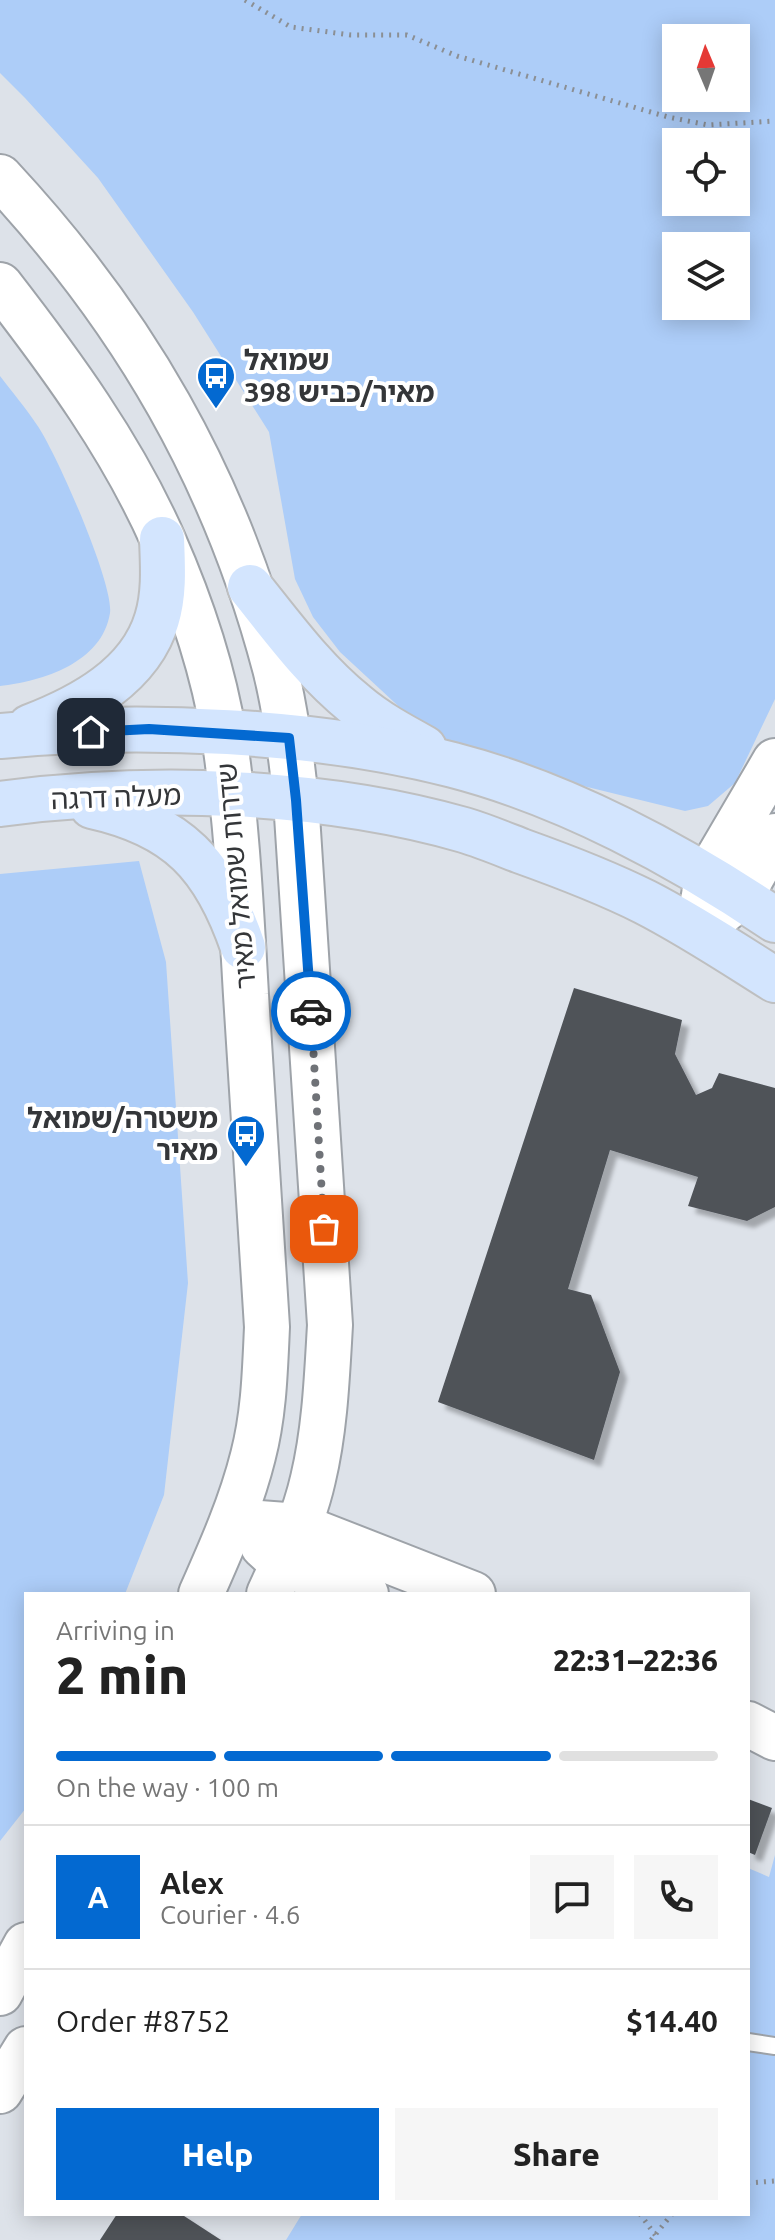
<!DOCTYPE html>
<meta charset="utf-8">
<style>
:root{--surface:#fff;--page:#f6f6f6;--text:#222;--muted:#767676;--line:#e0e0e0;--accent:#0369d1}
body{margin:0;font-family:Ubuntu,"Noto Sans Hebrew",sans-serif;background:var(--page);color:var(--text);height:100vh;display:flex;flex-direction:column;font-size:30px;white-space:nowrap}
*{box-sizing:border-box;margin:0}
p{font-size:26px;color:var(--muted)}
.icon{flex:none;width:44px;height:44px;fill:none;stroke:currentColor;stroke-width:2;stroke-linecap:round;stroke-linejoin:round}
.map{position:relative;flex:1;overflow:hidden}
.sheet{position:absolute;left:24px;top:1592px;width:726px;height:624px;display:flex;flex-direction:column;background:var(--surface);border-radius:0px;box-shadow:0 4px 20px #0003}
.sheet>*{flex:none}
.needle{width:52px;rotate:358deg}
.buttons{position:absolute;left:662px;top:24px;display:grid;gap:16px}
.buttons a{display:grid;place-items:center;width:88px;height:88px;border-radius:0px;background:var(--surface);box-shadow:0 4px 20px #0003;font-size:40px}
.pin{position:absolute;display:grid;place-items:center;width:68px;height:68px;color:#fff;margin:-34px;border-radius:16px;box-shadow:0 4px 12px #0006}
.courier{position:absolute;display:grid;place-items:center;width:80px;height:80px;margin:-40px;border:6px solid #0369d1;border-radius:50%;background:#fff;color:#222;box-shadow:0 2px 10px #0007}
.head em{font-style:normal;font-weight:800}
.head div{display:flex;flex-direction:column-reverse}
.head{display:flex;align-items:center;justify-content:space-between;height:136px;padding:0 32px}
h1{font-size:52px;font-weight:800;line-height:60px}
.bar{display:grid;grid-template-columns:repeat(4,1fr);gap:12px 8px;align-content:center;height:96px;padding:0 32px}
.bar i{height:10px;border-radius:6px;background:var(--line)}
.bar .active{background:var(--accent)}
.bar p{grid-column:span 4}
.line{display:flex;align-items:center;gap:20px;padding:0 32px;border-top:2px solid var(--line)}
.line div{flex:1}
.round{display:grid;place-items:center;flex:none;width:84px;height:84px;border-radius:0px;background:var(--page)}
.button{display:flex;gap:16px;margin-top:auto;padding:16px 32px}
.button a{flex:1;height:92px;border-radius:0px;background:var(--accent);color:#fff;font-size:32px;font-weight:800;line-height:92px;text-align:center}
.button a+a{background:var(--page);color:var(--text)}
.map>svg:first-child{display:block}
</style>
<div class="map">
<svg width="775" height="2240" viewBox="0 0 775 2240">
<defs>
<filter id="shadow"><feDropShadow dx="7" dy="7" stdDeviation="2" flood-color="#0004"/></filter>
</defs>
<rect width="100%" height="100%" fill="#dde2e9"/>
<!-- green -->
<g fill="#adcdf8" fill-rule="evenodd">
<path d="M 0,0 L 775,0 L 775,699 L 735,783 L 708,806 L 685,811 L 481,761 L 442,741 L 408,715 L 340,652 L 313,617 L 295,579 L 269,432 L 193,312 L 98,178 L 25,98 L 0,73 ZM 676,38 L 736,38 L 736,98 L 676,98 ZM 676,142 L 736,142 L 736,202 L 676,202 ZM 676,246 L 736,246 L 736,306 L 676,306 Z"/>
<path d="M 0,376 C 12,392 26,408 37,425 C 56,452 114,584 110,613 C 102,663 43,681 0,686 Z"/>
<polygon points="139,861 166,962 188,1283 164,1495 125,1594 26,1594 26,1808 0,1841 0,874"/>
<polygon points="775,1855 775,2240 286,2240 302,2214 748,2214 748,1868 769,1877"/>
</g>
<!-- building -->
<g fill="#4f5359" filter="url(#shadow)">
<polygon points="574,988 682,1020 675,1054 696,1095 712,1088 719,1073 775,1088 775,1207 747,1221 688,1206 698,1177 610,1150 568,1289 591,1295 620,1372 594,1460 438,1402"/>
<polygon points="748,1799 772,1808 755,1855 748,1852"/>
<polygon points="117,2214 181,2214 221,2240 100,2240"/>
</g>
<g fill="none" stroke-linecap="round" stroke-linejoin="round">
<!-- lane casing -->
<g stroke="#9ea3a9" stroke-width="20">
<polyline id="lane" points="748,2042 775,2046"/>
</g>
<!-- secondary casing -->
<g stroke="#9ea3a9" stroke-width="48">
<g id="secondary">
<path d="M 0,177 C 134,321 225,478 275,668 C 286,711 291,756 296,800 L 330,1325 C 327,1376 325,1429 313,1479 C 304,1519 286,1557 269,1594"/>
<path d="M 0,285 C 62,365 122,447 163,540 C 190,601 213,669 224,736 C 237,821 241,909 246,995 C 253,1106 260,1217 267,1327 C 265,1370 264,1414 253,1456 C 241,1504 221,1549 201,1594"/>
<polyline points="712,920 741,896 775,836"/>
<polyline points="698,931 707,877 775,761"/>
<polyline points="233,1521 299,1526 473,1594"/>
<polyline points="263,1546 283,1564 366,1594"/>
<polyline points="748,1724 775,1738"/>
<polyline points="0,1993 26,1945"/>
<polyline points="0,2091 26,2049"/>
</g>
</g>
<!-- primary casing -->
<g stroke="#bebfc0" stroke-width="48">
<g id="primary">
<path d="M 250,587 C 283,628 314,671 355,704 C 376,722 400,735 424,748"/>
<path d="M 30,727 C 82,707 140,676 157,619 C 165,593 163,565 162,539"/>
<path d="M 0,736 C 140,722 317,730 453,765 C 565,794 679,855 775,920"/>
<path d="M 0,804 C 149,784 320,789 464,830 C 484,836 503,844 521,851 C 563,866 605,882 645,902 C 690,925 732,953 775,980"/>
<path d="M 92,806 C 178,825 215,865 243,947"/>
</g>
</g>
<!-- path -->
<g stroke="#8b8f94" stroke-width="5" stroke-dasharray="2 6" stroke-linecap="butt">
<polyline points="245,0 291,27 351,35 407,35 457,56 668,117 708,125 775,121"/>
<polyline points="748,2183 775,2181"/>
<polyline points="640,2214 656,2236"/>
<polyline points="651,2240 672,2214"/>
</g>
<!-- lane -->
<use href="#lane" stroke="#fff" stroke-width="16"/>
<!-- secondary -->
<use href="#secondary" stroke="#fff" stroke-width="44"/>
<!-- primary -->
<use href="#primary" stroke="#d3e5fe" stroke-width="44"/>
</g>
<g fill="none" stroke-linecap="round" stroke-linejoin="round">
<!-- done -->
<polyline stroke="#6f7277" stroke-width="8" stroke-dasharray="0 14.4" points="311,1011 324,1229"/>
<!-- route -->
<polyline stroke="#0369d1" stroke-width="10" points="91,732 149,729 289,738 296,800 311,1011"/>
</g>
<!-- icons -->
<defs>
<g id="bus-pin" transform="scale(2)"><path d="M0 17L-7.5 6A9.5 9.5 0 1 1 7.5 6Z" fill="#0369d1" stroke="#fff"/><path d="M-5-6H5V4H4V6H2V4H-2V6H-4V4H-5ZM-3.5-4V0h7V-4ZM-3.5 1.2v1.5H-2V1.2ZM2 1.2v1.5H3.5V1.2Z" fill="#fff"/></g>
</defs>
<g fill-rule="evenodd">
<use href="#bus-pin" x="216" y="376"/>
<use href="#bus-pin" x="246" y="1134"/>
</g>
<g text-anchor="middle" stroke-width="8" stroke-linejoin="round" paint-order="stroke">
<!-- poi labels -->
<g font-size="28" font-weight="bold" fill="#343639" stroke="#fff" text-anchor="start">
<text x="244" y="370">שמואל<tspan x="244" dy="32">מאיר/כביש 398</tspan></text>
<text x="218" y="1128" text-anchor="end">משטרה/שמואל<tspan x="218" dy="32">מאיר</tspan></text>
</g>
<!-- street labels -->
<g font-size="28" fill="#343639" stroke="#fff">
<text transform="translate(116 797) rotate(-2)" y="10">מעלה דרגה</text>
<text transform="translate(236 876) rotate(-95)" y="10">שדרות שמואל מאיר</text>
</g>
</g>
</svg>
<div class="buttons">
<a><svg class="needle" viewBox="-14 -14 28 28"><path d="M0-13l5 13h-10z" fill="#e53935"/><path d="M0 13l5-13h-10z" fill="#767676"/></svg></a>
<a><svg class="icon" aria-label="locate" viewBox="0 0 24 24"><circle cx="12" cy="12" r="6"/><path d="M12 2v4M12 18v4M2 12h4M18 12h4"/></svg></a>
<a><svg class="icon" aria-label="layers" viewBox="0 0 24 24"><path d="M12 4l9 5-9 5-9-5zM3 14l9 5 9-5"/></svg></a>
</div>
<div class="pin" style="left:324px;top:1229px;background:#ea580c"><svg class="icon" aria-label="bag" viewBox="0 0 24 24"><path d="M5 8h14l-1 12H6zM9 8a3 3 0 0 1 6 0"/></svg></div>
<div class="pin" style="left:91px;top:732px;background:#1f2937"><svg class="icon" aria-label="home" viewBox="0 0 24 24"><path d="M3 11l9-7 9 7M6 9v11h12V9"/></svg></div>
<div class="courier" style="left:311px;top:1011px"><svg class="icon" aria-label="car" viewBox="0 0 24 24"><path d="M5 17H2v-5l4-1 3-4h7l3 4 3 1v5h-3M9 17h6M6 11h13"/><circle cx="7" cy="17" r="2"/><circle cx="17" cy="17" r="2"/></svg></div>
<section class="sheet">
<div class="head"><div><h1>2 min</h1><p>Arriving in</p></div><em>22:31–22:36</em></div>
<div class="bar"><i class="active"></i><i class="active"></i><i class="active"></i><i></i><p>On the way · 100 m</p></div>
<div class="line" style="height:144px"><b class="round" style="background:var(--accent);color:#fff">A</b><div><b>Alex</b><p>Courier · 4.6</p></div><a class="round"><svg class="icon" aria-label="chat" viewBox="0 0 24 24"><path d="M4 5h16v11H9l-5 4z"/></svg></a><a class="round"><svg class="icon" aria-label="phone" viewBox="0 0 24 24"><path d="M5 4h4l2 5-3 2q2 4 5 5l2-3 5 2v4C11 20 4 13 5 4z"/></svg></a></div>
<div class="line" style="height:104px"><div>Order #8752</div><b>$14.40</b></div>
<div class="button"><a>Help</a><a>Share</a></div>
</section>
</div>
